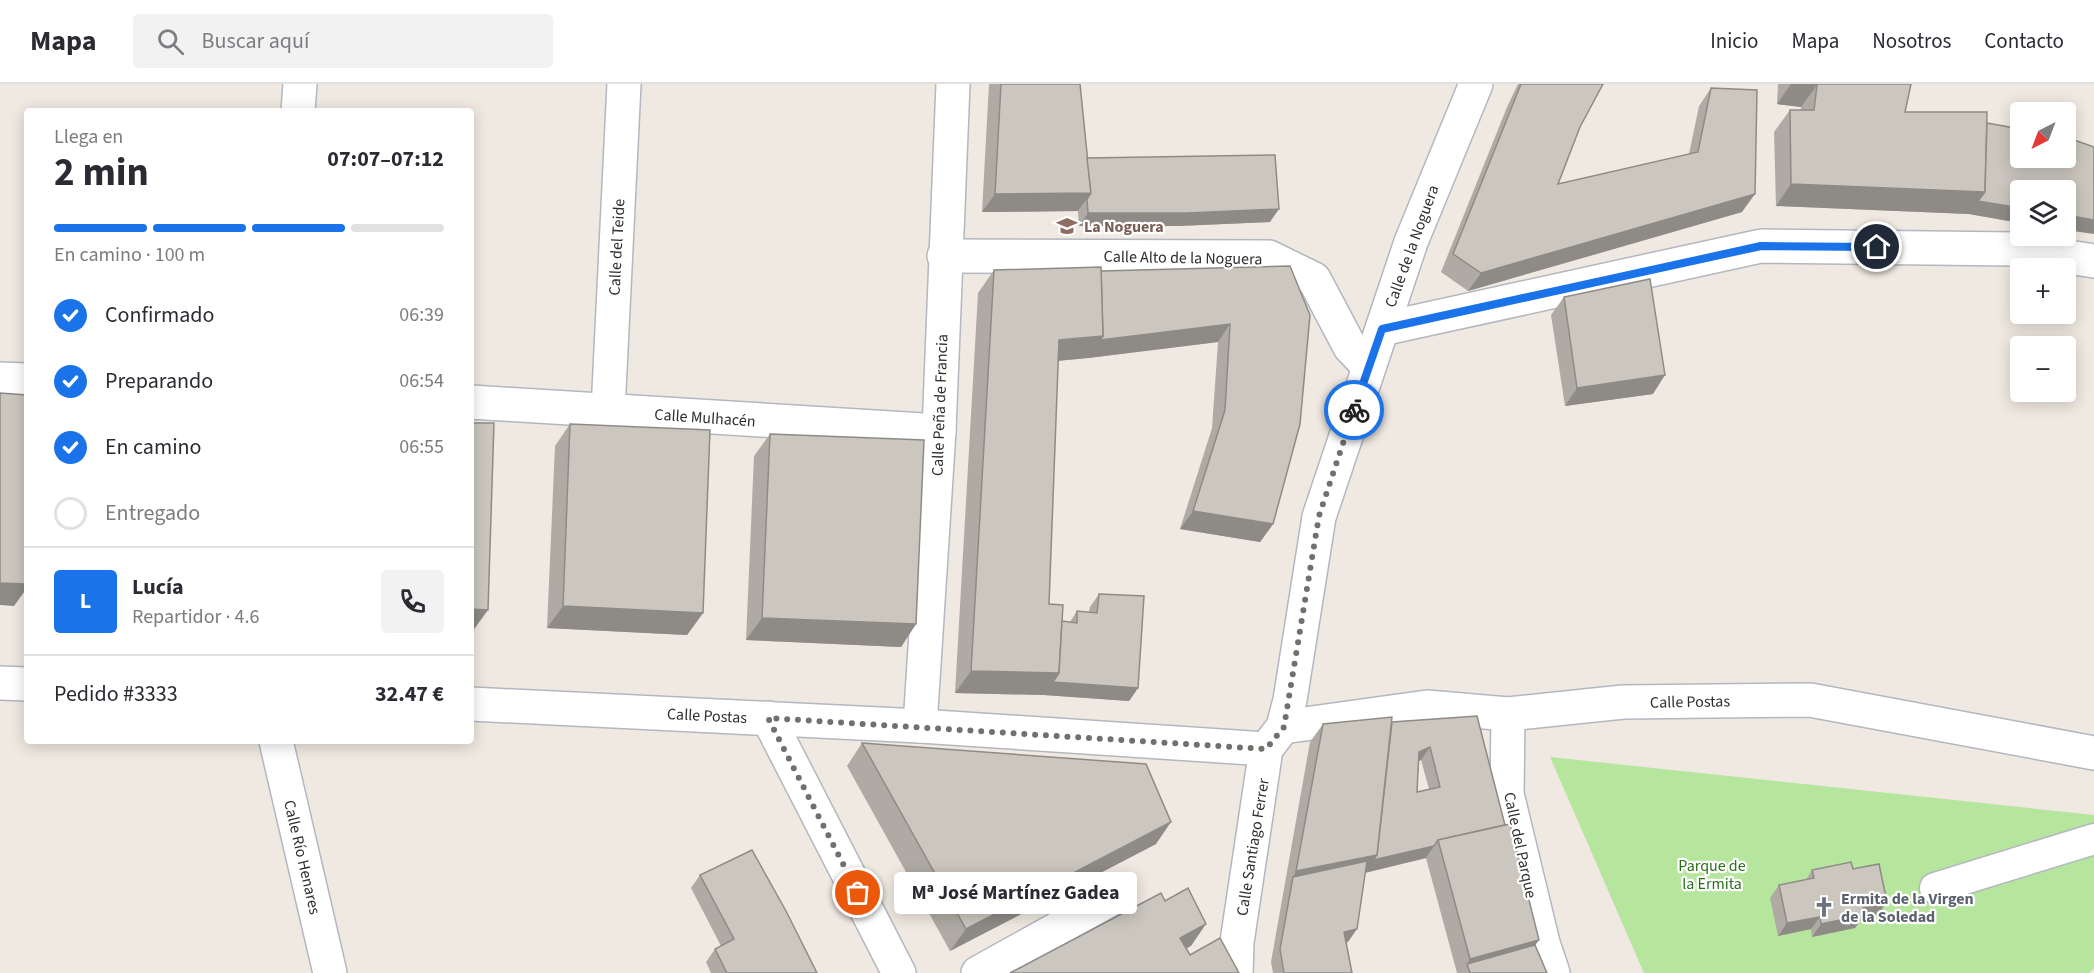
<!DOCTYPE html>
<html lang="es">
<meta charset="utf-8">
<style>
:root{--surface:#fff;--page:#f2f2f3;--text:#2b2b33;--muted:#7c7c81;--line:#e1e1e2;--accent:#1a73e8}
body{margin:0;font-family:"Source Sans 3",sans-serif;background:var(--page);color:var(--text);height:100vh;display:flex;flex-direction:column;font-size:22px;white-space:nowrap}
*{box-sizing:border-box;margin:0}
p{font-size:20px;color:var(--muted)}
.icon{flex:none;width:33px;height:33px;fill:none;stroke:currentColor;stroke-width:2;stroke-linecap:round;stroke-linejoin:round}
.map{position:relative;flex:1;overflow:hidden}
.sheet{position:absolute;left:24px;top:24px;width:450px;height:636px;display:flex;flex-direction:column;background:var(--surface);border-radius:6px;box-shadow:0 3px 15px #0003}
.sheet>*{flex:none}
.needle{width:39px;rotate:222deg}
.fabs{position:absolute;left:2010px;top:18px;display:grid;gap:12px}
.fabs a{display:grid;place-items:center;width:66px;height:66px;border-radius:6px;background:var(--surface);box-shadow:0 3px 15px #0003;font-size:30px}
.pin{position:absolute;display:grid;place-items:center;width:51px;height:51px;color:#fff;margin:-26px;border:3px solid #fff;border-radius:50%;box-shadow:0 2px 6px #0007}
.courier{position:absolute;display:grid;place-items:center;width:60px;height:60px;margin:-30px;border:4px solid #1a73e8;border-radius:50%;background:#fff;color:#222;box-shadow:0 2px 8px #0007}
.bubble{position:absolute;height:42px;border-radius:6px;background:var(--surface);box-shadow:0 3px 15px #0003;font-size:20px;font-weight:700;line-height:42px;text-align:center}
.head em{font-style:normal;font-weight:700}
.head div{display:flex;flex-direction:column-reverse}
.head{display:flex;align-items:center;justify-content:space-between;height:102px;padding:0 30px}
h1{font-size:39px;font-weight:700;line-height:45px}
.bar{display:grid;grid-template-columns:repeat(4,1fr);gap:9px 6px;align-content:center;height:72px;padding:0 30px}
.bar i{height:8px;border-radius:4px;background:var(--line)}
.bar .selected{background:var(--accent)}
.bar p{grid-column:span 4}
.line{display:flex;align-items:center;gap:15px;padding:0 30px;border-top:2px solid var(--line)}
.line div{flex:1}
.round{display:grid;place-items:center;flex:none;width:63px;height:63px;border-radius:6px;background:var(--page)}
ol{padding:0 30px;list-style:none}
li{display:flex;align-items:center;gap:18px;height:66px}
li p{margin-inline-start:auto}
li .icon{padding:6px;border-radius:50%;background:var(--accent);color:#fff;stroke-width:4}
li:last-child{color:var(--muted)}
li i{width:33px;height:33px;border:3px solid var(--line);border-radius:50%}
header{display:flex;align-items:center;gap:36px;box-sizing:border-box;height:84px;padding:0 30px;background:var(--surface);border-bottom:2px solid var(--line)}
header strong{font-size:28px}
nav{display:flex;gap:33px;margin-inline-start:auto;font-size:21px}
.search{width:420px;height:54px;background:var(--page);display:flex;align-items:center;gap:15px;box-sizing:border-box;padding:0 21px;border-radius:6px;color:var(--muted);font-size:22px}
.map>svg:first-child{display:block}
</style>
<header>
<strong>Mapa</strong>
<div class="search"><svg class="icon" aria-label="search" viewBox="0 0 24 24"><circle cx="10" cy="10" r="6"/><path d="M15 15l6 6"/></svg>Buscar aquí</div>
<nav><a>Inicio</a><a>Mapa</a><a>Nosotros</a><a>Contacto</a></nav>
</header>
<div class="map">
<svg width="2094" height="889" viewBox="0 0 2094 889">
<rect width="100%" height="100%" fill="#efe9e1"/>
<!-- green -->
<polygon fill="#b6e59e" points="1550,673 2094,731 2094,884 2089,889 1644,889"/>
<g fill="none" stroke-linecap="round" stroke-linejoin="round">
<!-- pedestrian casing -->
<g stroke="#b4b7c1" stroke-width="33">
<polyline id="pedestrian" points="1935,804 2094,755"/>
</g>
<!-- minor casing -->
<g stroke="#b4b7c1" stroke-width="36">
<g id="minor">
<polyline points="298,27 300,0"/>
<polyline points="944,172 1269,173 1314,195 1350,263 1368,282"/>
<polyline points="1382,245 1761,162 2016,165 2094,177"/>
<polyline points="0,295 27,296"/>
<polyline points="471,318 939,347"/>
<polyline points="608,327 624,0"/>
<polyline points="0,599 27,600"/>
<polyline points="471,620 920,642 1266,665"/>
<polyline points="1508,630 1507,710 1543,859 1553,889"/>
<polyline points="768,634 899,889"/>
<polyline points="920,642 939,347 953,0"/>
<polyline points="1283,643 1427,623 1508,630 1623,618 1810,616 2094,669"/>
<polyline points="276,657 330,889"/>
<polyline points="978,889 1111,815"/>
<polyline points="1236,889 1237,858 1266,665 1283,643 1290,616 1319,433 1411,158 1476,0"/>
</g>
</g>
<!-- pedestrian -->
<use href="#pedestrian" stroke="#fff" stroke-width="30"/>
<!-- minor -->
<use href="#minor" stroke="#fff" stroke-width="33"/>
</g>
<!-- wall -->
<g fill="#afaba4" fill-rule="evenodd">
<polygon points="989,0 1080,0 1087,74 1270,138 1178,142 1079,142 1078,127 982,128"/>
<polygon points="1518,0 1603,0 1580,43 1558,100 1689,70 1699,22 1711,4 1742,128 1468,207 1441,188 1507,23"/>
<polygon points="1778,0 1911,0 1905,28 1987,39 2020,106 2020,139 1969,130 1776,122 1774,48 1790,26 1801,26 1801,23 1777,20"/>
<polygon points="1290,182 1273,440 1260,458 1180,445 1212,344 1218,258 1088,274 1058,277 1049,520 1062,537 1070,538 1077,527 1089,528 1090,523 1099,510 1138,604 1129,617 1044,611 955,609 978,209 994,186 1101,187"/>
<polygon points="1564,213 1653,310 1565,322 1551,231"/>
<polygon points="570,340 703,529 687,551 547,544 555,362"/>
<polygon points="770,350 916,540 901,563 746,556 754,372"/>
<path d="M 1477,632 L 1535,861 L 1547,889 L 1457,889 L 1426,774 L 1365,789 L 1348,858 L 1346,858 L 1352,889 L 1273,889 L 1271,878 L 1310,658 L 1323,640 L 1392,638 ZM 1421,676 L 1429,705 L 1417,708 L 1419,677 Z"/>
<polygon points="862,659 1156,760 950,867 847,682"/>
<polygon points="1853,785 1878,831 1862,835 1855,844 1812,853 1811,845 1778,852 1770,814 1779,801 1806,796 1812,786"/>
<polygon points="700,791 817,889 711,889 706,878 715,865 721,862 691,804"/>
</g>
<!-- shaded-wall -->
<g fill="#8e8b86">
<polygon points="1791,0 1811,0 1817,1 1801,23 1777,20"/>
<polygon points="1791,100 1985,108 2020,124 2020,139 1969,130 1776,122"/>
<polygon points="1091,109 1078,127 982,128 995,110"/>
<polygon points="1755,110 1742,128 1468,207 1481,189"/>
<polygon points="1279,125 1270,138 1178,142 1079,142 1088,129"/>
<polygon points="2066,131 2094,136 2094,150 2066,146"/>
<polygon points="1230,240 1218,258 1088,274 1043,278 1059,256"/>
<polygon points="1665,291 1653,310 1565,322 1577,304"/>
<polygon points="1193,427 1273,440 1260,458 1180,445"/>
<polygon points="0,499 27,500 27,504 14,522 0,521"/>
<polygon points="563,522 703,529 687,551 547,544"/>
<polygon points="471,525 488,526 472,548 471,548"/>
<polygon points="762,534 916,540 901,563 746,556"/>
<polygon points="971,587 1059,589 1138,604 1129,617 1044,611 955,609"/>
<polygon points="1430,663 1421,676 1410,681 1419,668"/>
<polygon points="1171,738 1156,760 950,867 966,845"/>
<polygon points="1434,762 1426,774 1364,789 1293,793 1296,787 1377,771"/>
<polygon points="1887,818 1878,831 1862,835 1855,844 1812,853 1821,840 1863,824"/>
<polygon points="1820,833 1811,845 1778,852 1787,839"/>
<polygon points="1206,840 1191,862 1165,876 1180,854"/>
<polygon points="1357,845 1348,858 1335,861 1344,848"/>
<polygon points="1539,856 1526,874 1467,880 1470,875"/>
</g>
<!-- building -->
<g fill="#cbc7bf" stroke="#8e8b86" stroke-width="1.5" fill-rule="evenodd">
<polygon points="1001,0 1080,0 1091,109 995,110"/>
<polygon points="1521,0 1603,0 1580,43 1558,100 1698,68 1711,4 1757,6 1755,110 1481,189 1453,170"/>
<polygon points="1811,0 1911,0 1905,28 1987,28 1985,108 1791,100 1790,26 1814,26 1817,1"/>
<polygon points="1987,39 2020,45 2020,74 2066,74 2066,53 2094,63 2094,136 2066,131 2066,106 2020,106 2020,124 1978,117 1985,108"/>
<polygon points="1275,71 1279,125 1187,129 1088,129 1087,115 1091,109 1087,74"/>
<polygon points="1290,182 1310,231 1300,340 1273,440 1193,427 1225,326 1230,240 1100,256 1103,252 1101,187"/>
<polygon points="1101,183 1103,252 1059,256 1049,520 1063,521 1059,589 971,587 994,186"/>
<polygon points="1650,195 1665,291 1577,304 1564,213"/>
<polygon points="0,309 27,311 27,500 0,499"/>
<polygon points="471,339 494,339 488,526 471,525"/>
<polygon points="570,340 710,346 703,529 563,522"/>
<polygon points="770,350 924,356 916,540 762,534"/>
<polygon points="1099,510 1144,512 1138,604 1053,598 1059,589 1062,537 1077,539 1077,527 1097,529"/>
<path d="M 1477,632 L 1505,741 L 1438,756 L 1434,762 L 1373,776 L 1377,771 L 1392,638 ZM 1430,663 L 1440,703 L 1417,708 L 1419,668 Z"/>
<polygon points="1392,633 1377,771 1296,787 1323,640"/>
<polygon points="862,659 1146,680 1171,738 966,845"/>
<polygon points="1510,740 1539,856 1470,875 1438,756"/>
<polygon points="752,766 786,827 817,889 727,889 715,865 734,855 700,791"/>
<polygon points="1367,777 1357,845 1344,848 1352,889 1284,889 1280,865 1293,793"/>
<polygon points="1851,778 1853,785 1879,780 1887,818 1863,824 1864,831 1821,840 1820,833 1787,839 1779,801 1814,794 1812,786"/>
<polygon points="1188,804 1206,840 1180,854 1190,871 1220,854 1239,889 1010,889 1161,809 1165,817"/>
<polygon points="1535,861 1547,889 1470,889 1467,880"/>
</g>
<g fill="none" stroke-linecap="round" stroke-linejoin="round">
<!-- done -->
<polyline stroke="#726f6d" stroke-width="6" stroke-dasharray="0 10.8" points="858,809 768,634 1266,665 1284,643 1319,432 1354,326"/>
<!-- route -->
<polyline stroke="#1a73e8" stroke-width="8" points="1354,326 1382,245 1761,162 1877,163"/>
</g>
<!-- icons -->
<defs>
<g id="school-bare" transform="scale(1.62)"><path d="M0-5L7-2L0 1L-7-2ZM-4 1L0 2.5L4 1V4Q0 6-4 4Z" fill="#8d6e63" stroke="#fff" stroke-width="2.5" paint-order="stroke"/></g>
<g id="church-bare" transform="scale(1.62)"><path d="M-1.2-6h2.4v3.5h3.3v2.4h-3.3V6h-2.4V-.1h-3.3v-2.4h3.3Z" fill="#6b7280" stroke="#fff" stroke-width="2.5" paint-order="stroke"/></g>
</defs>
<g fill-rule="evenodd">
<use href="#school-bare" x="1067" y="142"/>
<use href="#church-bare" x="1824" y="823"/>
</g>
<g text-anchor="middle" stroke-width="4.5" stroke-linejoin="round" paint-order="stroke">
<!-- education labels -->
<g font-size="16" font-weight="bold" fill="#785e54" stroke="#fff" text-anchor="start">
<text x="1084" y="148">La Noguera</text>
</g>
<!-- street labels -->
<g font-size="16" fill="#2e2e2e" stroke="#fff">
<text transform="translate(1411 162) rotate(-70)" y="6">Calle de la Noguera</text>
<text transform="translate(616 163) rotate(-87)" y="6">Calle del Teide</text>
<text transform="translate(1183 173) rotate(1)" y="6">Calle Alto de la Noguera</text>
<text transform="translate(939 321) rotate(-88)" y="6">Calle Peña de Francia</text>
<text transform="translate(705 333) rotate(4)" y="6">Calle Mulhacén</text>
<text transform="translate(1690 617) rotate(-1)" y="6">Calle Postas</text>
<text transform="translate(707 631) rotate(3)" y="6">Calle Postas</text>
<text transform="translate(1521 761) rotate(78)" y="6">Calle del Parque</text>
<text transform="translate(1252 763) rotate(-81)" y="6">Calle Santiago Ferrer</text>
<text transform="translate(303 773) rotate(77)" y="6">Calle Río Henares</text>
</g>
<!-- park labels -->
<g font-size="16" fill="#2c6e1b" stroke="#fff">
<text x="1712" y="787">Parque de<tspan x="1712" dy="18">la Ermita</tspan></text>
</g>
<!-- worship labels -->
<g font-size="16" font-weight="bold" fill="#5b616d" stroke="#fff" text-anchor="start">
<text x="1841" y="820">Ermita de la Virgen<tspan x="1841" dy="18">de la Soledad</tspan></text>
</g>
</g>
</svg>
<div class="fabs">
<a><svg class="needle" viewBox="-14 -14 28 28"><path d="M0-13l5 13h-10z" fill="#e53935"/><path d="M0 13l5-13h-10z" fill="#7c7c81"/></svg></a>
<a><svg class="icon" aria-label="layers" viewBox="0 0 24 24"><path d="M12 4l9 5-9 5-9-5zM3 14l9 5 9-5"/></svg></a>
<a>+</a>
<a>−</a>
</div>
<div class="pin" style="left:858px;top:809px;background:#ea580c"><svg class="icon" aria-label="bag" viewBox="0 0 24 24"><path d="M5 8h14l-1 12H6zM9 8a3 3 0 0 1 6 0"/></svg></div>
<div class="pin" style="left:1877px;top:163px;background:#1f2937"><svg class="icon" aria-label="home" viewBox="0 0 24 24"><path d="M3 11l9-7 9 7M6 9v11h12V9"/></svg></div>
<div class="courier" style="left:1354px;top:326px"><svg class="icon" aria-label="bike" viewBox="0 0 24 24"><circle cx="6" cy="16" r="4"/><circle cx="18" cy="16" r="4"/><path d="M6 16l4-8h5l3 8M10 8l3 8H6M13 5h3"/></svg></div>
<div class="bubble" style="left:894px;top:788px;width:243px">Mª José Martínez Gadea</div>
<section class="sheet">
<div class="head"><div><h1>2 min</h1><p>Llega en</p></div><em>07:07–07:12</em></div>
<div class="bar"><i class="selected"></i><i class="selected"></i><i class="selected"></i><i></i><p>En camino · 100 m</p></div>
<ol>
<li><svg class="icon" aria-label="check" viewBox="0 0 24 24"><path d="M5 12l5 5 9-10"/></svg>Confirmado<p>06:39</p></li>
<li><svg class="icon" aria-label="check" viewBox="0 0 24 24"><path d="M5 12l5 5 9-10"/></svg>Preparando<p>06:54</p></li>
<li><svg class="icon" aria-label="check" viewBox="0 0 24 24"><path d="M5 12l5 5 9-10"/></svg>En camino<p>06:55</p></li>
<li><i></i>Entregado</li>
</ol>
<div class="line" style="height:108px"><b class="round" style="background:var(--accent);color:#fff">L</b><div><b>Lucía</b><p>Repartidor · 4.6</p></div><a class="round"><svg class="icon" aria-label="phone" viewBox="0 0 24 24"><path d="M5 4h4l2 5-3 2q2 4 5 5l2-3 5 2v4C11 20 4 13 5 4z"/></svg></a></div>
<div class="line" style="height:78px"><div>Pedido #3333</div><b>32.47 €</b></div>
</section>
</div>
